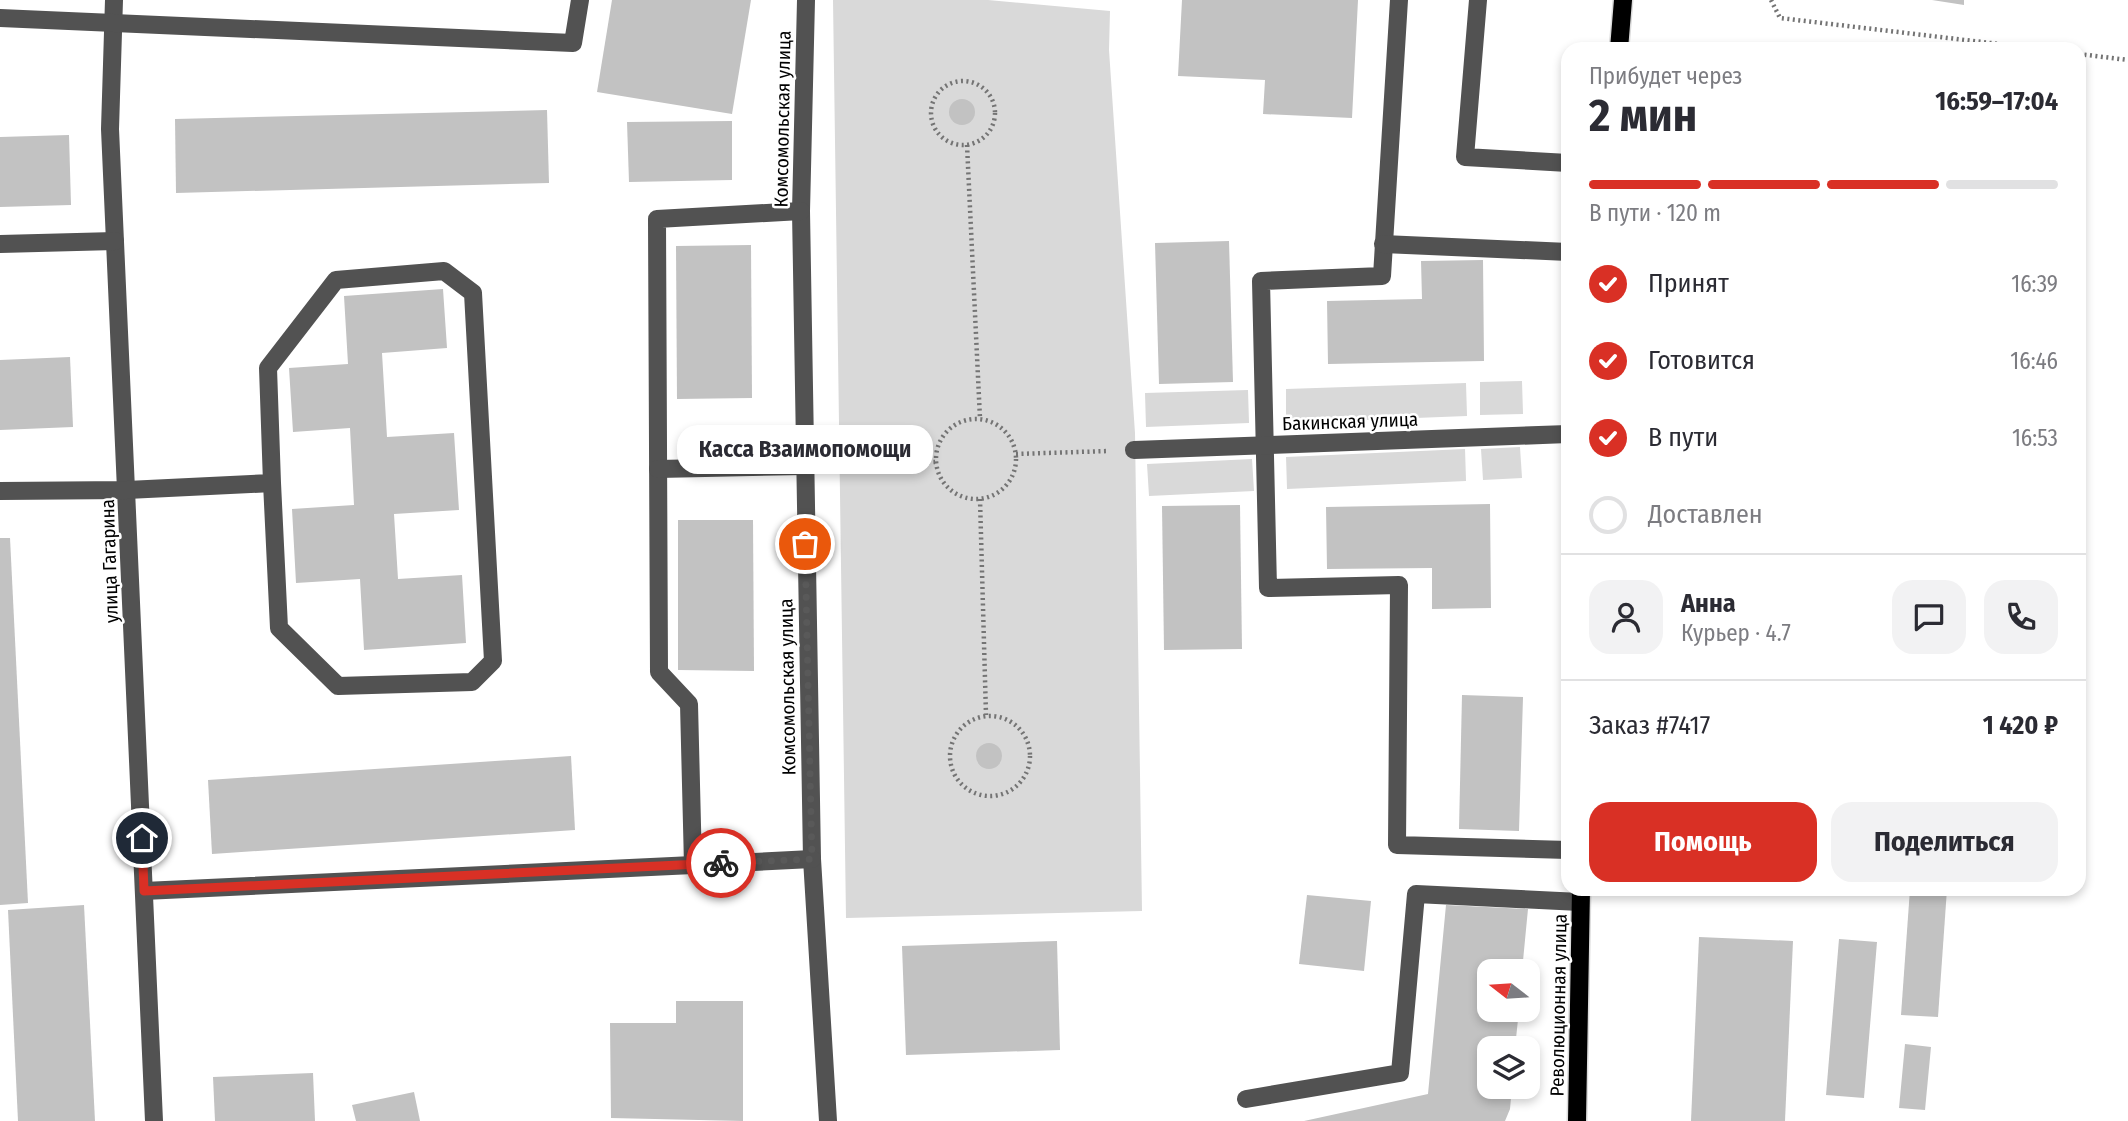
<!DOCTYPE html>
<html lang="ru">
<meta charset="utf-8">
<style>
:root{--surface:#fff;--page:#f2f2f3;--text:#2b2b33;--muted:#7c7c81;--line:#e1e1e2;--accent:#d93025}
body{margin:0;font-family:"Fira Sans Condensed",sans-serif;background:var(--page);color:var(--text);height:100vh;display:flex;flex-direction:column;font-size:26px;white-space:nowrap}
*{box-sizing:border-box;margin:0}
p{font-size:23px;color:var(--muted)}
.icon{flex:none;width:38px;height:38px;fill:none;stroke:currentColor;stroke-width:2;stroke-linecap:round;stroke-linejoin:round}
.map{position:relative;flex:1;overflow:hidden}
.drawer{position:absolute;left:1561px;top:42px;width:525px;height:854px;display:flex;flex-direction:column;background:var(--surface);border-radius:21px;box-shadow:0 4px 10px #0003}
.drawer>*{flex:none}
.needle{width:46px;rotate:287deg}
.buttons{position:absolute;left:1477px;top:959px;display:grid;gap:14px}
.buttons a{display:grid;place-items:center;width:63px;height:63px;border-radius:14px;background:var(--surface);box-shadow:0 4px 10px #0003;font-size:35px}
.pin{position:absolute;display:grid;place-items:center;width:60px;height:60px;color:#fff;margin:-30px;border:4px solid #fff;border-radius:50%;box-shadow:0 2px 7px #0007}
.courier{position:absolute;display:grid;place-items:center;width:70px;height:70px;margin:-35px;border:5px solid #d93025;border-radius:50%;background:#fff;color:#222;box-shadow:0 2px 9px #0007}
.bubble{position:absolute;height:49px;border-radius:21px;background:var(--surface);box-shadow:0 4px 10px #0003;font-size:23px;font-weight:700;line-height:49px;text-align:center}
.head em{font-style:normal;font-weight:700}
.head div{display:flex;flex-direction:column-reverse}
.head{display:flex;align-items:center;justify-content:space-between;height:119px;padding:0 28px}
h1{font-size:46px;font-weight:700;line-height:52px}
.bar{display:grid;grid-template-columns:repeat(4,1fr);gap:10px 7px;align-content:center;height:84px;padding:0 28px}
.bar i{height:9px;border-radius:5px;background:var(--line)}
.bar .current{background:var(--accent)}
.bar p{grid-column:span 4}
.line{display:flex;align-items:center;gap:18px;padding:0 28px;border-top:2px solid var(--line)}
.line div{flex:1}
.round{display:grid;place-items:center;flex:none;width:74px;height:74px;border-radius:21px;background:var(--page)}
ol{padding:0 28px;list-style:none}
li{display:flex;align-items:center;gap:21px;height:77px}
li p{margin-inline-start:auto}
li .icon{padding:7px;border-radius:50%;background:var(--accent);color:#fff;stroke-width:4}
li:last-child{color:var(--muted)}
li i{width:38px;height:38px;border:4px solid var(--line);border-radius:50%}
.button{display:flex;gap:14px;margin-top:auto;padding:14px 28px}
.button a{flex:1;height:80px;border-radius:21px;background:var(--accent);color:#fff;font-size:28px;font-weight:700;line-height:80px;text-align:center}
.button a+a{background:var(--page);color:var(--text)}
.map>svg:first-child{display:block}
</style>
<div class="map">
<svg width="2128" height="1121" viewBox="0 0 2128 1121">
<rect width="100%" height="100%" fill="#fff"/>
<!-- green -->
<g fill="#d9d9d9">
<polygon points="833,0 988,0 1110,11 1109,50 1135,433 1142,911 846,918"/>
<polygon points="1522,381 1523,414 1480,415 1480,382"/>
<polygon points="1466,383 1467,416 1286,423 1286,389"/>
<polygon points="1248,390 1249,423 1146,427 1145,393"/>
<polygon points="1520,447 1522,478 1483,480 1481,449"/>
<polygon points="1465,449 1466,481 1287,489 1286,457"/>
<polygon points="1252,459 1254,491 1149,496 1147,464"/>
</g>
<!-- building -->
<g fill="#c2c2c2">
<polygon points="612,0 751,0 732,114 597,92"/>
<polygon points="1182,0 1358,0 1352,118 1263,114 1265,80 1178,76"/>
<polygon points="1932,0 1964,0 1964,5"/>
<circle cx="962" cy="112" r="13"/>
<polygon points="547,110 549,183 176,193 175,119"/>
<polygon points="732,121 732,180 629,182 627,122"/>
<polygon points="69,135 71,205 0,207 0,137"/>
<polygon points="1229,241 1233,382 1159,384 1155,243"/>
<polygon points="751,245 752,398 677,399 676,246"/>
<polygon points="1483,260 1484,361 1328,364 1327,301 1422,299 1421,261"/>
<polygon points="443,289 447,348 382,353 387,437 454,433 459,510 394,514 398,579 462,575 466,643 364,650 360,579 296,583 292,509 354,505 350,428 293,432 289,368 348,364 344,296"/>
<polygon points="70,357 73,427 0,430 0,360"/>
<polygon points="1490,504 1491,608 1432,609 1432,568 1327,569 1326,507"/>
<polygon points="1240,505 1242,649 1164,650 1162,506"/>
<polygon points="678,520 753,520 754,671 678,670"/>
<polygon points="0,538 10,538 28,903 0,905"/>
<polygon points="1462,695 1523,697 1519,831 1459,829"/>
<circle cx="989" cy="756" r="13"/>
<polygon points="571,756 575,830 212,854 208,780"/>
<polygon points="1910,889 1947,889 1938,1017 1901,1015"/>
<polygon points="1307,895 1371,901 1364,971 1299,964"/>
<polygon points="84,905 95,1121 18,1121 8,910"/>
<polygon points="1446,905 1528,909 1522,971 1489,971 1489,1010 1519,1010 1515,1048 1489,1048 1489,1087 1512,1087 1510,1109 1505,1121 1304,1121 1428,1094"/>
<polygon points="1699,937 1793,941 1785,1121 1691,1121"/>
<polygon points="1839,939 1877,942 1864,1098 1826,1095"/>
<polygon points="1057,941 1060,1050 906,1055 902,946"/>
<polygon points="676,1001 743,1001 743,1121 611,1118 610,1023 676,1023"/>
<polygon points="1905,1044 1931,1047 1925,1110 1899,1108"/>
<polygon points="313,1073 315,1121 215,1121 213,1077"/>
<polygon points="414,1092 420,1121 356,1121 352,1105"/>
</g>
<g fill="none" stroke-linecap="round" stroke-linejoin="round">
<!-- major casing -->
<g stroke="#dbdbdb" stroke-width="21">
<g id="major">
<polyline points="1619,49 1623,0"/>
<polyline points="1577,1121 1581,889"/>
</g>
</g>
<!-- path -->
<g stroke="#747474" stroke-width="4.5" stroke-dasharray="2 3.5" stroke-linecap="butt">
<polyline points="1771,0 1780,18 2041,49"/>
<polyline points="2079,54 2128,60"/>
<circle cx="963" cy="113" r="32"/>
<polyline points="967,145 980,419"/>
<circle cx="976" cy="459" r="40"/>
<polyline points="1016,454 1109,451"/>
<polyline points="829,465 935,462"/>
<polyline points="980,499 986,715"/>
<circle cx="990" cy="756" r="40"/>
</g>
<!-- minor -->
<g stroke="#525252" stroke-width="18">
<polyline points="114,0 110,129 154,1121"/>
<polyline points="806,0 801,211 812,859 828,1121"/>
<polyline points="1399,0 1382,276 1261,281 1268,588 1399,585 1397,845 1568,850"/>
<polyline points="1478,0 1465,157 1568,163"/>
<polyline points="0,18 573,43 580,0"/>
<polyline points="801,211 657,219 659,672 689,704 693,865 812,859"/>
<polyline points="0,244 115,241"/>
<polyline points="1383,244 1568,252"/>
<polyline points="1134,450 1568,434"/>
<polyline points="658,469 804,466"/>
<polyline points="0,491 127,490 272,483 279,628 338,686 472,682 493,661 473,293 444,271 336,280 268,368 272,483"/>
<polyline points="144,891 693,865"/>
<polyline points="1246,1099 1400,1073 1416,894 1580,902"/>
</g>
<!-- major -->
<use href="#major" stroke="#000" stroke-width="18"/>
</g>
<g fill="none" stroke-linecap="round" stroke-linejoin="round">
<!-- done -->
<polyline stroke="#595959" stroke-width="7" stroke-dasharray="0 12.6" points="721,863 812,859 805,544"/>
<!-- route -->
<polyline stroke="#d93025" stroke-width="9" points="142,838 144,891 721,863"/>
</g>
<g text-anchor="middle" stroke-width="5" stroke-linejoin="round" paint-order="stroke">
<!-- street labels -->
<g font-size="19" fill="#000" stroke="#fff">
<text transform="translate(782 119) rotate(-89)" y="7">Комсомольская улица</text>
<text transform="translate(1350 421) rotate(-2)" y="7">Бакинская улица</text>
<text transform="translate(109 561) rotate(-92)" y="7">улица Гагарина</text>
<text transform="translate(787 687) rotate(-91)" y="7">Комсомольская улица</text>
<text transform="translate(1558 1005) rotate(-89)" y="7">Революционная улица</text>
</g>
</g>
</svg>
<div class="buttons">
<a><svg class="needle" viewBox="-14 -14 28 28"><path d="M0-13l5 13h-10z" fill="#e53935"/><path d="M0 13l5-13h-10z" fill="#7c7c81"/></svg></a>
<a><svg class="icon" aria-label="layers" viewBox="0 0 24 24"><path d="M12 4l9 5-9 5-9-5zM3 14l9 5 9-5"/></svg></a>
</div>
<div class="pin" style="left:805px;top:544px;background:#ea580c"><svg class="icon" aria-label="bag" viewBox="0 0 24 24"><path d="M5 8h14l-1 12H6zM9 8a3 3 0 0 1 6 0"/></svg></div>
<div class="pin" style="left:142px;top:838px;background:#1f2937"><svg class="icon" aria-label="home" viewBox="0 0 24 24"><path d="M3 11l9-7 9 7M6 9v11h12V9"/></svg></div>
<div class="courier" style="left:721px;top:863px"><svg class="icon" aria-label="bike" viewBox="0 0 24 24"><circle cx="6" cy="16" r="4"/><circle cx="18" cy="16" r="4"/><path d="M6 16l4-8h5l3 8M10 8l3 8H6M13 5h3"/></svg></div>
<div class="bubble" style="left:677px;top:425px;width:256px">Касса Взаимопомощи</div>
<section class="drawer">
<div class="head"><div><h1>2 мин</h1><p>Прибудет через</p></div><em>16:59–17:04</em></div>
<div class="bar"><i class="current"></i><i class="current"></i><i class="current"></i><i></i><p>В пути · 120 m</p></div>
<ol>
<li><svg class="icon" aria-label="check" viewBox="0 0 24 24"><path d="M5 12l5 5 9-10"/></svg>Принят<p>16:39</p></li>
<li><svg class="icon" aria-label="check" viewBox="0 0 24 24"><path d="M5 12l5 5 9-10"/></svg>Готовится<p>16:46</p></li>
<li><svg class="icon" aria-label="check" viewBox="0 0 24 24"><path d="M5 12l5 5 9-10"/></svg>В пути<p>16:53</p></li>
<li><i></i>Доставлен</li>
</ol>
<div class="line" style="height:126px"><a class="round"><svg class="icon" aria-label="person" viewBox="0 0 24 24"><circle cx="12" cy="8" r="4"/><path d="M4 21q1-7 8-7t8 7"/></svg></a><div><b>Анна</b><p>Курьер · 4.7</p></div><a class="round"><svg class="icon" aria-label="chat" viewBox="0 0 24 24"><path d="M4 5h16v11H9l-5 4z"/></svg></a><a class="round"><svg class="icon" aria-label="phone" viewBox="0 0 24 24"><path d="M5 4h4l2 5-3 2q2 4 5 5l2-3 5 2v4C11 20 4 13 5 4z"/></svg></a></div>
<div class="line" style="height:91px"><div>Заказ #7417</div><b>1 420 ₽</b></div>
<div class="button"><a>Помощь</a><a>Поделиться</a></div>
</section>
</div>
